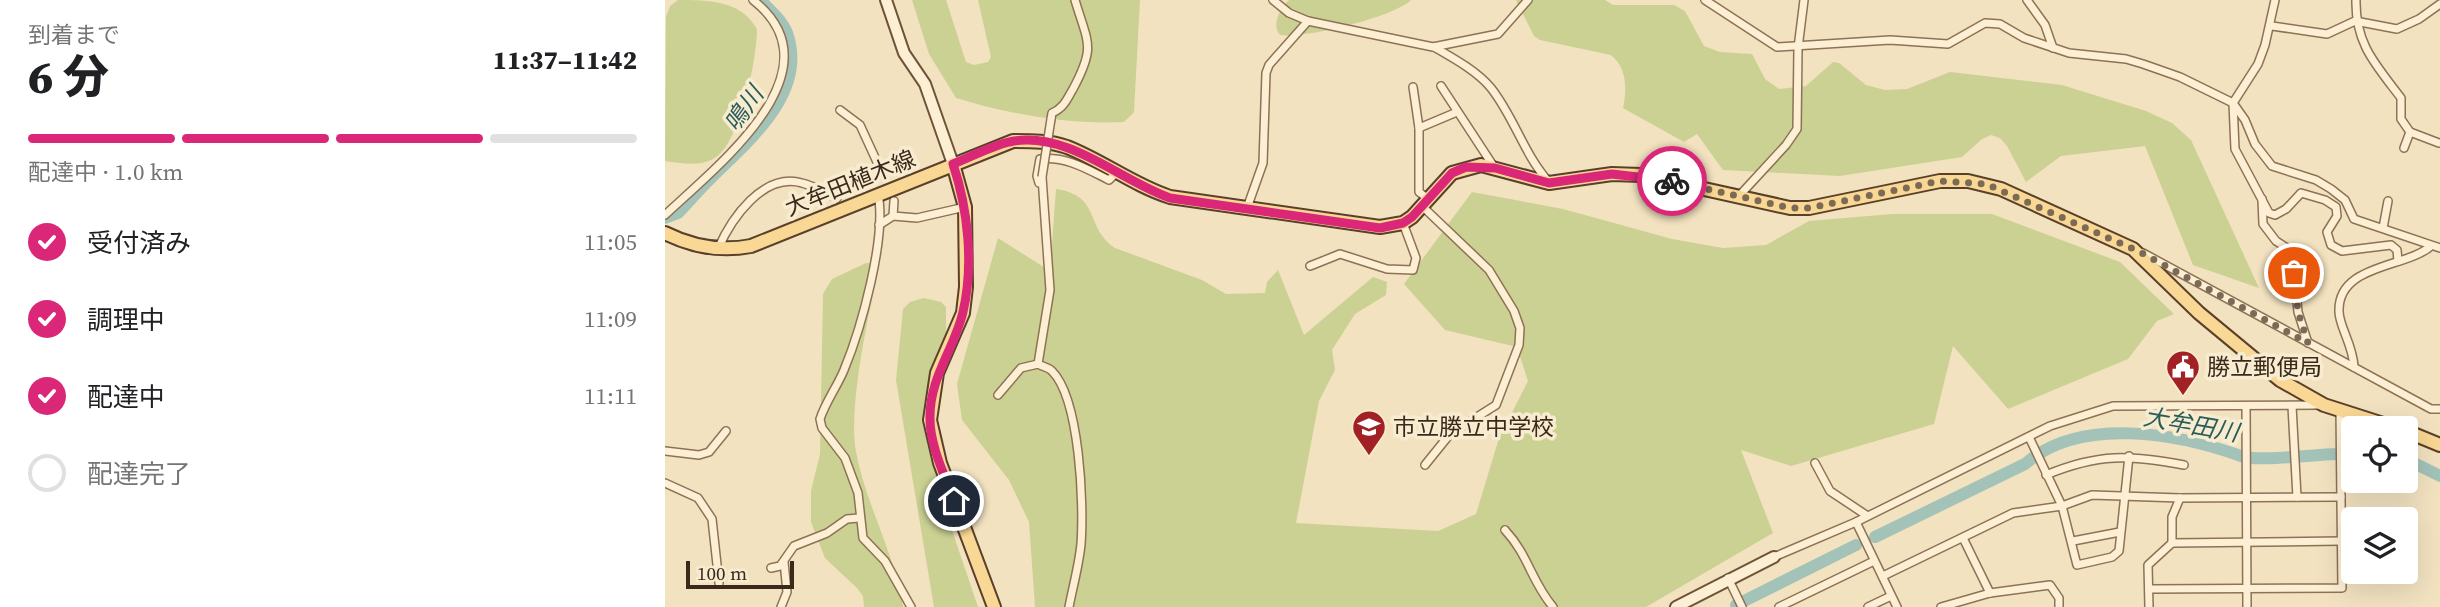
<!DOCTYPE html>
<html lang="ja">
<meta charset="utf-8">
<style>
:root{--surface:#fff;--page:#f6f6f6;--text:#202124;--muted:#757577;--line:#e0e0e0;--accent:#db2777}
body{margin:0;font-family:"Source Serif 4","Noto Sans JP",serif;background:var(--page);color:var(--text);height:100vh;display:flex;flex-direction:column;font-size:26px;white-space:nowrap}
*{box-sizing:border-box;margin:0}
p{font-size:23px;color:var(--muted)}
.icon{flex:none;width:38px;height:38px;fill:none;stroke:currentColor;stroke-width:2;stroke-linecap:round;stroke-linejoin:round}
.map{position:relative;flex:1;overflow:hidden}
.panel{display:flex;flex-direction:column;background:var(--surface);width:665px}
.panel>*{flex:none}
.tools{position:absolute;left:1676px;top:416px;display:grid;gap:14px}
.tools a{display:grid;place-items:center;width:77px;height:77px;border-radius:7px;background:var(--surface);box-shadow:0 7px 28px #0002;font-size:35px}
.scale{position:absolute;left:21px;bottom:18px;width:108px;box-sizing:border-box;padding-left:7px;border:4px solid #3b2a1c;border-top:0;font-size:19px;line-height:24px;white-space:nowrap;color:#3b2a1c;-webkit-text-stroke:5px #f8ecd0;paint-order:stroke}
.pin{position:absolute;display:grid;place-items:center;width:60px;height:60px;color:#fff;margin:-30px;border:4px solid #fff;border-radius:50%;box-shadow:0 2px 7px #0007}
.courier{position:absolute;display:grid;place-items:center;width:70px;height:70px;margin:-35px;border:5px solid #db2777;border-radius:50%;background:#fff;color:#222;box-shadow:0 2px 9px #0007}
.overview em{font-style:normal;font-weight:800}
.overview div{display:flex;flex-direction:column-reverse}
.overview{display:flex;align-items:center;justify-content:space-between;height:119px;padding:0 28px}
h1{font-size:46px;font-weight:800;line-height:52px}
.bar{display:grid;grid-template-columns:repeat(4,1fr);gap:10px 7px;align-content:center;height:84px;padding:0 28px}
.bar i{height:9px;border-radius:5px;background:var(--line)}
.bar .current{background:var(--accent)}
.bar p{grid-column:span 4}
ol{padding:0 28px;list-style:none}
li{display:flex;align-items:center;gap:21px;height:77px}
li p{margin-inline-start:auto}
li .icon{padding:7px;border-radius:50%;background:var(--accent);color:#fff;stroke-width:4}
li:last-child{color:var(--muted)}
li i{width:38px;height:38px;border:4px solid var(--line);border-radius:50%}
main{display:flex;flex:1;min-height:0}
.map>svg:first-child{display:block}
</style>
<main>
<section class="panel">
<div class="overview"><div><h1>6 分</h1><p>到着まで</p></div><em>11:37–11:42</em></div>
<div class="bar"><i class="current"></i><i class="current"></i><i class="current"></i><i></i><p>配達中 · 1.0 km</p></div>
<ol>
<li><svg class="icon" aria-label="check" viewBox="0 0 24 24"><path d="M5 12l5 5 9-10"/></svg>受付済み<p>11:05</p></li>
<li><svg class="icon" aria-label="check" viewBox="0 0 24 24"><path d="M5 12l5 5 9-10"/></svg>調理中<p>11:09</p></li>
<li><svg class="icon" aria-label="check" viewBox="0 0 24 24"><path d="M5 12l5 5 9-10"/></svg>配達中<p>11:11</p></li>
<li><i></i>配達完了</li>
</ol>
</section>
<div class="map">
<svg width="1775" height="607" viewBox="0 0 1775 607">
<rect width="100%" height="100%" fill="#f2e2c0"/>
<!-- green -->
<g fill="#cbd193">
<path d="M 13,0 C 43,0 76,0 92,29 C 92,58 75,146 48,159 C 34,167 15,163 0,161 L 1,17 L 5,6 Z"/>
<path d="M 247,0 L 281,0 L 301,62 L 309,65 L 323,62 L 326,57 L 313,0 L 475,0 L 469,112 L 459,122 C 405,125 343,114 291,98 L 264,54 Z"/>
<path d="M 624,0 L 746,0 C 729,17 639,39 615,35 C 606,24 615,9 624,0 Z"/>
<path d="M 851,0 L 940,0 L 948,5 L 1009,5 L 1020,11 L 1039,46 L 1055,52 L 1087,54 L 1100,79 L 1114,89 L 1141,86 L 1168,62 L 1174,63 L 1201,85 L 1220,90 L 1242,89 L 1285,72 L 1397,85 L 1481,111 L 1507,123 L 1526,140 L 1594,288 L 1528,265 L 1480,146 L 1396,156 L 1361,182 L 1342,146 L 1335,138 L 1326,135 L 1317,139 L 1297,157 L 1175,176 L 1058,170 L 1032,134 L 1019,142 L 958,108 C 962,89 962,68 946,55 L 875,40 L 869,36 Z"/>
<path d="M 391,189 C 437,196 419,227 450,248 L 537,280 L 561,294 L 600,293 L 602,282 L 613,270 L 639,335 L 708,277 L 722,282 L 721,295 L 690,314 L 667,350 L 670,370 L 654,401 L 631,523 L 773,531 L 811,514 L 834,438 L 863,381 L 852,347 L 780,330 L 739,284 L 807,192 L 898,209 L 1007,239 L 1058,248 L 1101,245 L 1144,221 L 1227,214 L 1327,214 L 1455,262 L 1509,314 L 1492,321 L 1463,359 L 1343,409 L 1288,346 L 1269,424 L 1126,466 L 1076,450 L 1108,533 L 981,607 L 370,607 L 364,522 L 344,480 L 297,420 L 292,384 L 333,238 L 385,271 Z"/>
<path d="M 201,263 L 209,263 L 213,271 C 203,317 183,407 191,452 C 201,505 230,554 238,607 L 199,607 L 198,596 L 192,588 L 160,558 L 146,522 L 146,491 L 155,454 L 158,294 L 167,279 Z"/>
<polygon points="259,298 276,302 281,307 281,356 272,392 276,498 313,607 269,607 231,380 238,309 245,302"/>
</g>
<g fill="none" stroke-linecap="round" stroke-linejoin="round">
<!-- river -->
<g stroke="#a3c3b9" stroke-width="12">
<path d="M 0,218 L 13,213 C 23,203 32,192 42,182 C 79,144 144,95 122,33 C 117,20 105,10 95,0"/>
<polyline points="1741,459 1775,476"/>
<path d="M 1210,537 L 1360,464 C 1416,415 1514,434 1576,456 C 1595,463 1662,452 1689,454"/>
<polyline points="1071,605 1191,545"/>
</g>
<!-- street-tunnel -->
<polyline stroke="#cdbd9f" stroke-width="7" stroke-dasharray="7 3.5" stroke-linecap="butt" points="218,175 229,201"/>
<!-- street casing -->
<g stroke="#8d7256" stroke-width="10">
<g id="street">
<polyline points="608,0 624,13 643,21 768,47 833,34 863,0"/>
<polyline points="1040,0 1112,47 1225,40 1283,44 1320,23 1335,24 1359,38 1404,53 1461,59 1478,64 1515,77 1568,103 1570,149 1604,213 1610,215 1621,209 1636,193 1660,200 1671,207 1672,216 1662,232 1666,245 1677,251 1726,245 1732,250 1733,261"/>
<polyline points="1362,0 1380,25 1388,48"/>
<polyline points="1610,0 1600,45 1593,64 1568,103 1580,120 1590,144 1607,166 1651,180 1666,189 1680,200 1689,219 1775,248"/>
<path d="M 1691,0 C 1690,44 1711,65 1736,98 L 1736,119 L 1745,132 L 1774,143"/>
<polyline points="1607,26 1662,34 1690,21 1732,29 1754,19 1775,4"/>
<path d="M 769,47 C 788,58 812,71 826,88 C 849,117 859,154 883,181"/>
<polyline points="776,86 829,167"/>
<polyline points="748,87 754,128 754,192 762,198"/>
<polyline points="175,110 195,125 218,175"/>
<path d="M 386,119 L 387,113 C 399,108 402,99 408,89 C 431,46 423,44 410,0"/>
<polyline points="754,128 792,112"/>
<polyline points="1739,148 1745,132"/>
<path d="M 374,183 L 372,176 L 375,159 C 401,156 422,169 444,180 L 451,173"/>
<path d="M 213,194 C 222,237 196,329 179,370 C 172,387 161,401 155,419 L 157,428 L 180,458 L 193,493 L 198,538 L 220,561 L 246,607"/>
<polyline points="1074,196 1121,145 1132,129 1133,48 1139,0"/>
<polyline points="1597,199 1598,224 1611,241 1622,248 1628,261 1633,312 1643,343"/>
<polyline points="757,206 824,270 849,311 855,328 854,345 831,405 785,434 760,465"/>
<polyline points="582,208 598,163 601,73 604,65 643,21"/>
<path d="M 0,215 C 52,166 177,70 88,0"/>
<polyline points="228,216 252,218 300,207"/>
<polyline points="214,225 228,216 229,201"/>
<polyline points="1718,228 1723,201"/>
<path d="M 53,249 C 66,219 98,172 137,183 C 149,186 161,193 172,198"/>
<polyline points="1478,253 1766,409 1775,409"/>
<polyline points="645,266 675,254 722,269 748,270 751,258 738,223"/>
<polyline points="373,364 385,290 377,177"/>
<path d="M 1689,367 C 1688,344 1673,325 1674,310 C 1674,264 1741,268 1766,246"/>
<path d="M 333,395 L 356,368 L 373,364 C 378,367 383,367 387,371 C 415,399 419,505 416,544 C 414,565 408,586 404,607"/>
<polyline points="1581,406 1582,607"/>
<polyline points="1627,406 1632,497"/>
<polyline points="1364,437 1397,506 1412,565 1447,557 1454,551 1464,456"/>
<polyline points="0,451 34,455 44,452 61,431"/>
<polyline points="1150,463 1165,491 1201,515"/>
<path d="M 1381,475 C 1434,453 1464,455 1519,465"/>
<polyline points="0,483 33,498 47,519 54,583"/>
<polyline points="1191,522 1232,607"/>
<path d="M 840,530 C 864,556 866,581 888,607"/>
<polyline points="1298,538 1325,593"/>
<polyline points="1408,541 1455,532"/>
<polyline points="1507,543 1507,517 1515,498"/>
<polyline points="1109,557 1191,522 1385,426 1448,406 1655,405"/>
<polyline points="106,568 115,566 129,546 162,533 182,519 194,518"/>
<polyline points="1218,576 1348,513 1397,506 1427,495 1515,498 1676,497"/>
<polyline points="1063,578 1077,607"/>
<polyline points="1484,589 1677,588 1675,410"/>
<polyline points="116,607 122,592 119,562"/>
<polyline points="1114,607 1209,561"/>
<polyline points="1203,607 1226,596"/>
<polyline points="1276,607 1325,593 1385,585 1394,598 1394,607"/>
<polyline points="1484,607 1483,565 1507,543 1677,541"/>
</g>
</g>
<!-- secondary casing -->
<g stroke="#6e5339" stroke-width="14">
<g id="secondary">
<polyline points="221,0 239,53 260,84 288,164"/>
<polyline points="1011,607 1109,557"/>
</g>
</g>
<!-- primary casing -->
<g stroke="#5a402b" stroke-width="16">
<g id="primary">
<polyline points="288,164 300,207 301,287 298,313 272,373 265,420 275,463 329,607"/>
<path d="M 0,233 C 28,247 55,252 86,246 L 348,141 C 366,141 385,141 402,147 C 438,161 468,185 505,197 L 715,227 L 738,223 L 747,217 L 787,173 L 816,165 L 884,183 L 947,174 L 976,175 L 1125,208 L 1144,208 L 1275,181 L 1303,181 L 1336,189 L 1468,249 L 1534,313 L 1615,380 L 1659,405 L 1734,429"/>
<polyline points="1741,431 1775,445"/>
</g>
</g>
<!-- street -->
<use href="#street" stroke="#fcefd4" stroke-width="7"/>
<!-- secondary -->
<use href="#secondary" stroke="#fcefd4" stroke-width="10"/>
<!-- primary -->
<use href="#primary" stroke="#f9d794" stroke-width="12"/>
<!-- street-bridge casing -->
<g stroke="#8d7256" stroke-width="10" stroke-linecap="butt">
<polyline id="street-bridge" points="377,177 386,119"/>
</g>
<!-- street-bridge -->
<use href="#street-bridge" stroke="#fcefd4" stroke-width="7"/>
</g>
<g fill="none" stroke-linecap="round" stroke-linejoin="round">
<!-- done -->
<polyline stroke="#7b6a55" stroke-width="7" stroke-dasharray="0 12.6" points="1007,181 1125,208 1144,208 1275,181 1321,184 1473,251 1643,343 1633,312 1629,273"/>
<!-- route -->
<path stroke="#db2777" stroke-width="9" d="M 289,501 C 280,476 265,446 265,419 C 264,378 289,350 298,312 C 309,265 303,209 288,164 C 307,157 329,144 349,141 C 406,133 454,180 505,198 L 715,228 L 738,223 L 747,217 L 787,173 L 801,167 L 830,168 L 884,183 L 947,174 L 1007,181"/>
</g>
<!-- icons -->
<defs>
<g id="civic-pin" transform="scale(1.75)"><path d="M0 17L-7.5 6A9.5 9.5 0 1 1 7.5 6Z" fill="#a12124" stroke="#f8ecd0"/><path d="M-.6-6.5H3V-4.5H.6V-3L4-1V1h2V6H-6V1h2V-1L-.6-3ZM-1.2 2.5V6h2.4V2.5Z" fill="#fff"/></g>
<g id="school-pin" transform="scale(1.75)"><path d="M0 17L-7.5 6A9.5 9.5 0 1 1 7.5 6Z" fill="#a12124" stroke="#f8ecd0"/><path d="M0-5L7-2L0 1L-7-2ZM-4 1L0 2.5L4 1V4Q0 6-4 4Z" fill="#fff"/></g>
</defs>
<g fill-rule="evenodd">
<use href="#civic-pin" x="1518" y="367"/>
<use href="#school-pin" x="704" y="427"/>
</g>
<g text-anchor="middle" stroke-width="7" stroke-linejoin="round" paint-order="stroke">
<!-- street labels -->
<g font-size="23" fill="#3b2a1c" stroke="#f8ecd0">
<text transform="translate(185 183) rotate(-22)" y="8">大牟田植木線</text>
</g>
<!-- poi labels -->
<g font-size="23" fill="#3b2a1c" stroke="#f8ecd0" text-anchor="start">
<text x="1542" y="375">勝立郵便局</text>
<text x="728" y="435">市立勝立中学校</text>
</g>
<!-- water labels -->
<g font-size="24" font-style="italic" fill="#2a5c58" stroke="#f8ecd0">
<text transform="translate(79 109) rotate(-55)" y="8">鳴川</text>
<text transform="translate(1526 425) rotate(10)" y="8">大牟田川</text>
</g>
</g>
</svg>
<div class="tools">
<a><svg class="icon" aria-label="locate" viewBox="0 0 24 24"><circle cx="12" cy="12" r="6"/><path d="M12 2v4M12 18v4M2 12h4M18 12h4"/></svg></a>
<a><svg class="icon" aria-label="layers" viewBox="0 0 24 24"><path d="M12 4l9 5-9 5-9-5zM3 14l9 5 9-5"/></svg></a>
</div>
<div class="scale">100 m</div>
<div class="pin" style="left:1629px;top:273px;background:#ea580c"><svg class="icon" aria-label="bag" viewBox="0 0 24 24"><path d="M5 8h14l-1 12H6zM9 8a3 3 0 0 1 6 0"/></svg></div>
<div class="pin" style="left:289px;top:501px;background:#1f2937"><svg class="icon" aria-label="home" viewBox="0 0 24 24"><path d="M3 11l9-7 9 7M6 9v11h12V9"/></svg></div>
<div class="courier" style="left:1007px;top:181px"><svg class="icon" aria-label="bike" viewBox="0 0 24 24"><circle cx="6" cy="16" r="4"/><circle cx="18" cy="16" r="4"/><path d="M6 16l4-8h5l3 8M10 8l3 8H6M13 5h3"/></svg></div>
</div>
</main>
